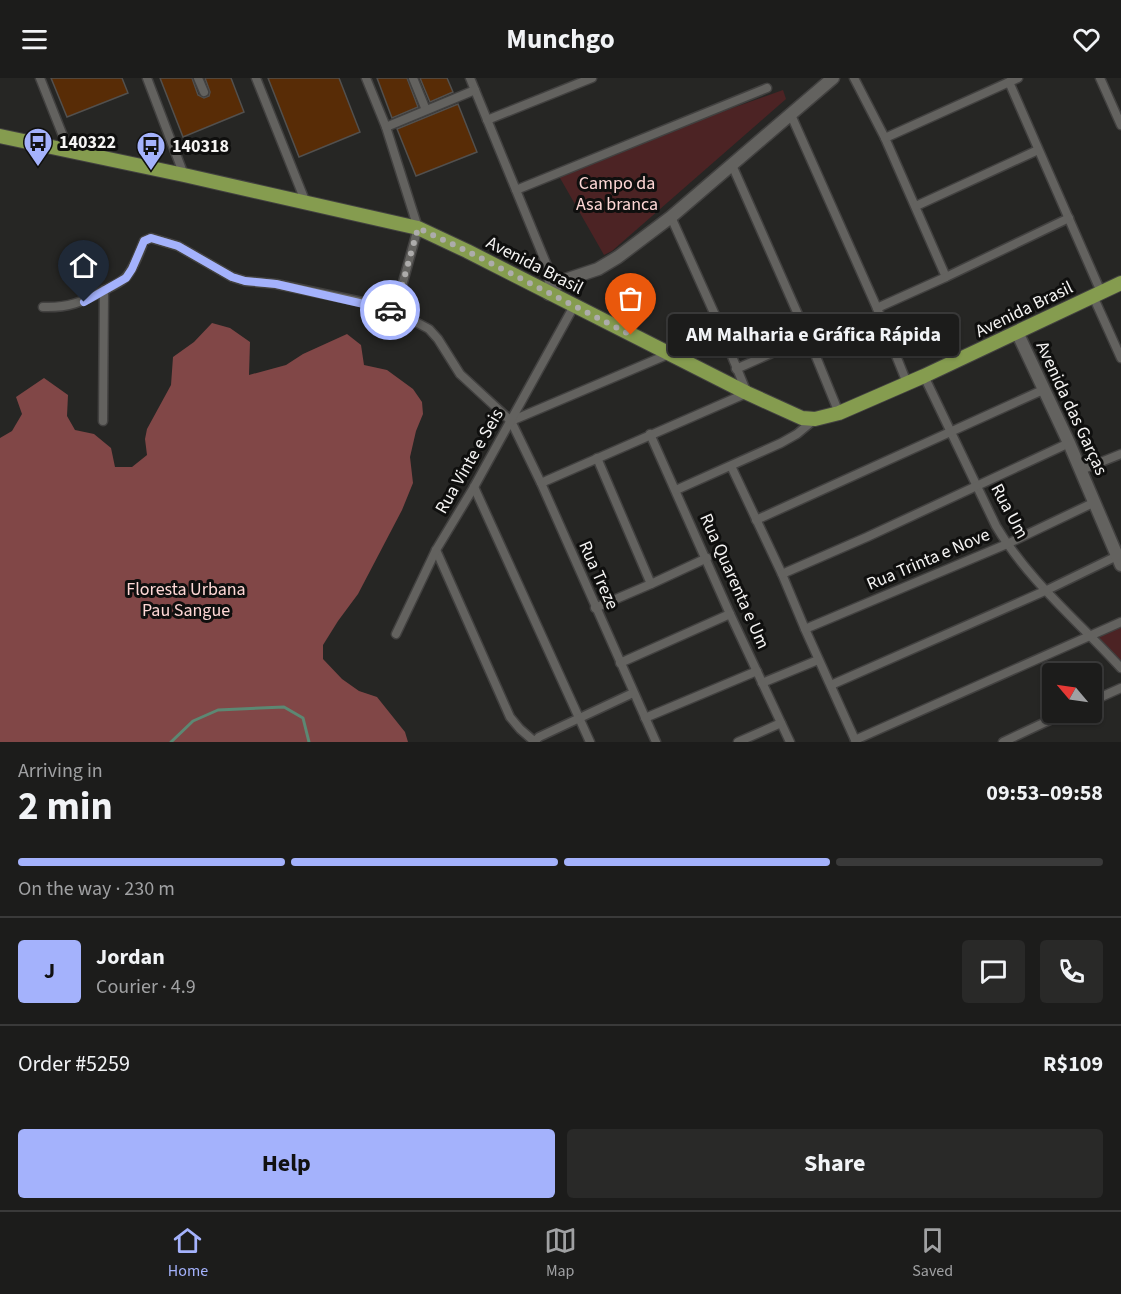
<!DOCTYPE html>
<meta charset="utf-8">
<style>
:root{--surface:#1c1c1b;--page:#292928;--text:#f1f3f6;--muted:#a0a1a3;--line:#3a3a3a;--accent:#a4b2fc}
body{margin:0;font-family:"Source Sans 3",sans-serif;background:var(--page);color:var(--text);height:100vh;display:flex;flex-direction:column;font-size:22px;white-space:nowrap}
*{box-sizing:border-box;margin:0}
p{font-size:20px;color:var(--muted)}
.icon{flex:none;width:33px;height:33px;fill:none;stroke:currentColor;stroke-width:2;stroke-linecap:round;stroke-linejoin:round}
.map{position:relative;height:664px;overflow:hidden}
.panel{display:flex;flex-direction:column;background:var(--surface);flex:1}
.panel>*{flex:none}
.needle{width:39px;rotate:299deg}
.controls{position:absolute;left:1042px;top:585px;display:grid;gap:12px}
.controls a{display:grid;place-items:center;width:60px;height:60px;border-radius:6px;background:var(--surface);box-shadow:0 2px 4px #0004,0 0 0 2px var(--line);font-size:30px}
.pin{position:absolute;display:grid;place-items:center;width:51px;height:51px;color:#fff;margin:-62px -26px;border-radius:50% 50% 50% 0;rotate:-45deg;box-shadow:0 0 6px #0007}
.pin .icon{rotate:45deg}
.courier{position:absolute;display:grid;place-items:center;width:60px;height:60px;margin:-30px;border:4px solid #a4b2fc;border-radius:50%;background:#fff;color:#222;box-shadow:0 2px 8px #0007}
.bubble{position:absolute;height:42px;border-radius:6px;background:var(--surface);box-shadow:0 2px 4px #0004,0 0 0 2px var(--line);font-size:20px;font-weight:700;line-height:42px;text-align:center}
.head em{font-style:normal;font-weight:700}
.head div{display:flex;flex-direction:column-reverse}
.head{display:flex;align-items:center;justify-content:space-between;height:102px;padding:0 18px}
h1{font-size:39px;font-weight:700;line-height:45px}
.bar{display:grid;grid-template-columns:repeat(4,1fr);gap:9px 6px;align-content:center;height:72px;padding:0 18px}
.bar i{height:8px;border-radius:4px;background:var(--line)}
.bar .current{background:var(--accent)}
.bar p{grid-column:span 4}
.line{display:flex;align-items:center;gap:15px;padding:0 18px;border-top:2px solid var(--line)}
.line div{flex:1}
.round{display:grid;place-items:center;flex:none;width:63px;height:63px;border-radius:6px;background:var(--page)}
.action{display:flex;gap:12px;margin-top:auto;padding:12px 18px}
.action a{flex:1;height:69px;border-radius:6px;background:var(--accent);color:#111;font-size:24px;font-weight:700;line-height:69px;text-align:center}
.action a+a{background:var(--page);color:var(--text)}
header{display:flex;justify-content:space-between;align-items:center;height:78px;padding:0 18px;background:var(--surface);font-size:27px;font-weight:700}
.menu{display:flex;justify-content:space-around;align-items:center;height:84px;border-top:2px solid var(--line);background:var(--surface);font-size:16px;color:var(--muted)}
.menu a{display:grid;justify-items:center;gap:3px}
.menu .current{color:var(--accent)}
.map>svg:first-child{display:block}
</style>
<header><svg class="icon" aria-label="menu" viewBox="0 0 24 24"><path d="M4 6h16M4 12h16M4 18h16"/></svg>Munchgo<svg class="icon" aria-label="heart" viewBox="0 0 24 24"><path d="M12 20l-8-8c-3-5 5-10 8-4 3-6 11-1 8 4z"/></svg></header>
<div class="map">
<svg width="1121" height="664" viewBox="0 0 1121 664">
<rect width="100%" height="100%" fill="#262624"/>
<!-- green -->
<g fill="#4c2324">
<polygon points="783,12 786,21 612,173 604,177 556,93"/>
<polygon points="1121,548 1121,583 1098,559"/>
</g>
<!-- forest -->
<polygon fill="#814747" points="212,245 230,250 250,264 249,297 286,287 303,276 347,256 361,267 364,287 387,292 413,311 422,324 423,336 416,353 410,379 413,405 402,432 358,516 338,543 323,567 323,581 342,601 359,613 377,619 405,654 408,664 0,664 0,360 12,353 22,336 16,319 44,300 68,317 67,338 75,352 94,356 111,370 115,389 132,389 147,377 145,361 147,351 171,307 173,279 194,264"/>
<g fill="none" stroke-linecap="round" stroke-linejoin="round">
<!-- stream -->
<polyline stroke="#5c8873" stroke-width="3" points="171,664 193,643 218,632 284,629 303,640 309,664"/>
</g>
<!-- building -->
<g fill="#582c06" stroke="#52504e" stroke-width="1.5">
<polygon points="51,0 122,0 128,15 67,39"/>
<polygon points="160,0 192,0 198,17 204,20 209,18 210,14 205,0 231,0 244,34 183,59"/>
<polygon points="268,0 339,0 360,54 299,79"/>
<polygon points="377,0 407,0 418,29 392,40"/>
<polygon points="420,0 447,0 453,14 430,24"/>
<polygon points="458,26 477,74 416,98 397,51"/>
</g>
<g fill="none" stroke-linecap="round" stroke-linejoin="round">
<!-- street casing -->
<g stroke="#424140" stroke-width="11">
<g id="street">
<polyline points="40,0 69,73"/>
<polyline points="147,0 184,97"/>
<polyline points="198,0 204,14"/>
<polyline points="256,0 306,125"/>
<polyline points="366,0 386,49 418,150 395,233"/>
<polyline points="413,0 426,32"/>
<polyline points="470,0 548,190 549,206 545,214"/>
<polyline points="854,0 885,60 946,199"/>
<polyline points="1100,0 1121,47"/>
<polyline points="1009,4 1101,214"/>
<polyline points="791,37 877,230 907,305"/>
<polyline points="487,42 592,0"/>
<polyline points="386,49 475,12"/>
<polyline points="885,60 1018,0"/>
<polyline points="732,87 808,259 839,335"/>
<polyline points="516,112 767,10"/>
<polyline points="916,128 1038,72"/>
<polyline points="1093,218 1121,280"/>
<path d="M 43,229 C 71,230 83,223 107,211 C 114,207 122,204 127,198 C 135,188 139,175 144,163 L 151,160 L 178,168 L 232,199 L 245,203 L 276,206 L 372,226 L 395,233 L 429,251 L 438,261 L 460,296 L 511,343 L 541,405 L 656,664"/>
<polyline points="877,230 946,199 1069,140"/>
<polyline points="736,291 808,259"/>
<path d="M 924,298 L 996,448 C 1028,502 1079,544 1121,590"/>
<polyline points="103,343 104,212"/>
<polyline points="511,343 669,276"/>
<polyline points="650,356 730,536 790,664"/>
<polyline points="597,380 651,506"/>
<polyline points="731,388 782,496 805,551 856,664"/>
<polyline points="1081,392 1121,376"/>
<polyline points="541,405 747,315 715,237 671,139"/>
<polyline points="474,409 590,664"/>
<polyline points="676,412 781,365 797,356 815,341"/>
<polyline points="756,442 1045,311"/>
<polyline points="436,472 510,639 520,651 535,664"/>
<polyline points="782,496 867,459 1069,365"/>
<polyline points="595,530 651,506 707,480"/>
<polyline points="805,551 1007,466 1095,424"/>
<polyline points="396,556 436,472 474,409 574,228"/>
<polyline points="620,585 730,536"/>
<polyline points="762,605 818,582"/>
<polyline points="831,607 1047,512 1117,478"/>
<polyline points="1092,623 1121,610"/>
<polyline points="645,640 757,593"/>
<polyline points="855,662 1121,544"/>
<polyline points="534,664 539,659 633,615"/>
<polyline points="738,664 781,645"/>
<polyline points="1003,664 1067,634"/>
</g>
</g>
<!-- secondary casing -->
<g stroke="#424140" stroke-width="15">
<g id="secondary">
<polyline points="549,216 559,204 598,191 618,179 671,139 833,0"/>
<polyline points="1017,254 1069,365 1121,487"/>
</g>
</g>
<!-- primary casing -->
<g stroke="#424140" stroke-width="16">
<polyline id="primary" points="0,58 184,97 418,150 467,173 747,315 802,340 815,341 839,335 924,298 1121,205"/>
</g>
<!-- street -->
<use href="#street" stroke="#63625f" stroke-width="8"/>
<!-- secondary -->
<use href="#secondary" stroke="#63625f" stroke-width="12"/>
<!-- primary -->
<use href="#primary" stroke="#859c4f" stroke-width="14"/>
</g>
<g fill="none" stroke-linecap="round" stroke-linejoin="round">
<!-- done -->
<polyline stroke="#adacab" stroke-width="6" stroke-dasharray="0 10.8" points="390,232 395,233 418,150 467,173 631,257"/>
<!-- route -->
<polyline stroke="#a4b2fc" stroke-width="8" points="84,224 126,200 132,191 144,163 151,160 178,168 232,199 245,203 276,206 390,232"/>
</g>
<!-- icons -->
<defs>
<g id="bus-pin" transform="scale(1.5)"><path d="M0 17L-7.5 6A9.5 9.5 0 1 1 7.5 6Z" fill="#a4b2fc" stroke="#0f0f0e"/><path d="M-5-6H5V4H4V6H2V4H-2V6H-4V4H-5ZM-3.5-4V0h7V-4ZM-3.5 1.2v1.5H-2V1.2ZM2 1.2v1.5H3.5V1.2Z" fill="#111"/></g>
</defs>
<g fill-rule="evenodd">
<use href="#bus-pin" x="38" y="64"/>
<use href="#bus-pin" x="151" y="68"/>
</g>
<g text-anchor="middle" stroke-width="6" stroke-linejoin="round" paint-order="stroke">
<!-- poi labels -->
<g font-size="18" font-weight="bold" fill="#f5f4f3" stroke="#0f0f0e" text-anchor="start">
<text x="59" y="70">140322</text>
<text x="172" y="74">140318</text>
</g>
<!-- park labels -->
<g font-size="18" fill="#ffd8d6" stroke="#0f0f0e">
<text x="617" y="111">Campo da<tspan x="617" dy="21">Asa branca</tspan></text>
<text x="186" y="517">Floresta Urbana<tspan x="186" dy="21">Pau Sangue</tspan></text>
</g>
<!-- street labels -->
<g font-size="18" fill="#f5f4f3" stroke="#0f0f0e">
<text transform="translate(535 187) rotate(27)" y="6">Avenida Brasil</text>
<text transform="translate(1024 231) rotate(-26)" y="6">Avenida Brasil</text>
<text transform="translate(1072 330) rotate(65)" y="6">Avenida das Garças</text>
<text transform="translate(469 383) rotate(-60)" y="6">Rua Vinte e Seis</text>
<text transform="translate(1010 433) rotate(62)" y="6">Rua Um</text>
<text transform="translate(928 481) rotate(-23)" y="6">Rua Trinta e Nove</text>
<text transform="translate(599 497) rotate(66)" y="6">Rua Treze</text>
<text transform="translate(735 503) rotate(66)" y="6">Rua Quarenta e Um</text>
</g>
</g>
</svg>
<div class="controls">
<a><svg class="needle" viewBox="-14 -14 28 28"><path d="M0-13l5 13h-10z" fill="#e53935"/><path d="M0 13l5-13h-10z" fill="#a0a1a3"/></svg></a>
</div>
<div class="pin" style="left:631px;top:257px;background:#ea580c"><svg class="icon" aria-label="bag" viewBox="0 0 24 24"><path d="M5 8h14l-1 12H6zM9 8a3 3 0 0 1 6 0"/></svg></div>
<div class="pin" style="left:84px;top:224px;background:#1f2937"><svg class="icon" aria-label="home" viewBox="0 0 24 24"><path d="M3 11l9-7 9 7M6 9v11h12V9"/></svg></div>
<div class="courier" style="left:390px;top:232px"><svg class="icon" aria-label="car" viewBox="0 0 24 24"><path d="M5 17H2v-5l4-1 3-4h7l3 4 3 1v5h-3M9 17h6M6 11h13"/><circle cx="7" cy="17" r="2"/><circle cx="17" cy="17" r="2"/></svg></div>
<div class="bubble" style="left:668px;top:236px;width:291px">AM Malharia e Gráfica Rápida</div>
</div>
<section class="panel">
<div class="head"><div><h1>2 min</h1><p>Arriving in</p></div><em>09:53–09:58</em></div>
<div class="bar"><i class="current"></i><i class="current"></i><i class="current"></i><i></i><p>On the way · 230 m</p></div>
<div class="line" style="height:108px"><b class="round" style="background:var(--accent);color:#111">J</b><div><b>Jordan</b><p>Courier · 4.9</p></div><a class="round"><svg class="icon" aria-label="chat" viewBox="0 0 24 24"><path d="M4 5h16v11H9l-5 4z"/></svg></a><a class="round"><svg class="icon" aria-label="phone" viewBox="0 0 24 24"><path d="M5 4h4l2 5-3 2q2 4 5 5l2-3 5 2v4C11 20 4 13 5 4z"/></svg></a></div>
<div class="line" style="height:78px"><div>Order #5259</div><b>R$109</b></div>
<div class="action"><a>Help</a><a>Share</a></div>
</section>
<nav class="menu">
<a class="current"><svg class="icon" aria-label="home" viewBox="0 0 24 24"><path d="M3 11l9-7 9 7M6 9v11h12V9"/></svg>Home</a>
<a><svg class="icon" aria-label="map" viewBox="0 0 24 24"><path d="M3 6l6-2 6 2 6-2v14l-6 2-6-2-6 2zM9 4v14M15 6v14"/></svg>Map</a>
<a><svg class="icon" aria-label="saved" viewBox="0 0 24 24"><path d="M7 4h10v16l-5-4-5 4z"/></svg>Saved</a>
</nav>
